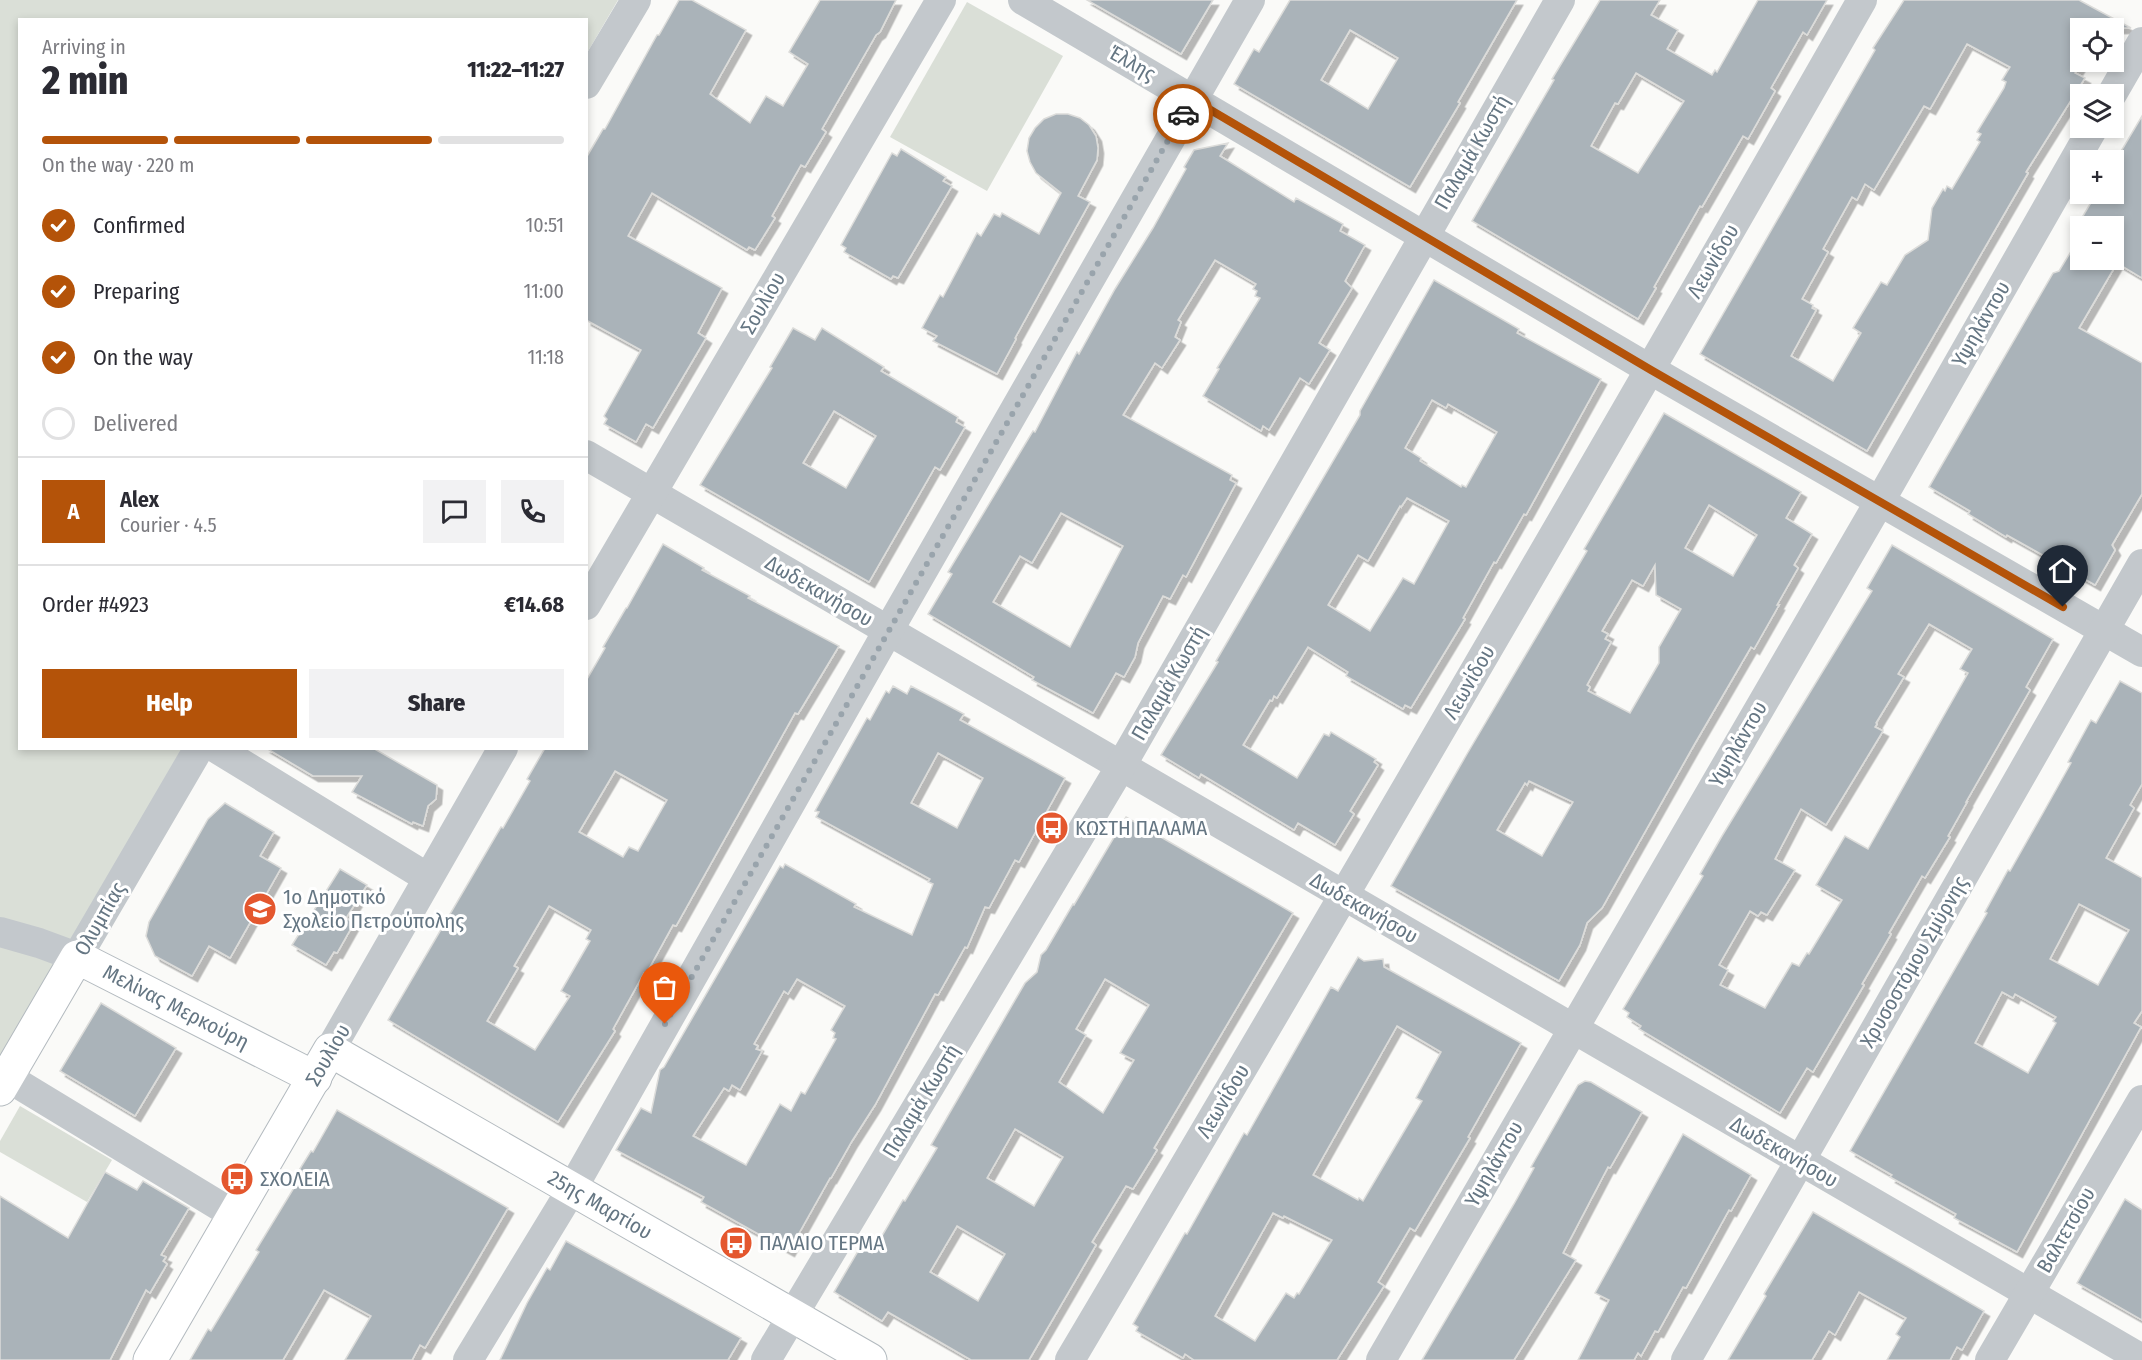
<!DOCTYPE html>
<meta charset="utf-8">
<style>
:root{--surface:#fff;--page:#f2f2f3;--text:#2b2b33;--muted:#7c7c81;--line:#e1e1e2;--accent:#b45309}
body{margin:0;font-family:"Fira Sans Condensed",sans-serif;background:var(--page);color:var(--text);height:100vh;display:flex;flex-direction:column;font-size:22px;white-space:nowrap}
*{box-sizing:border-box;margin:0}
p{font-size:20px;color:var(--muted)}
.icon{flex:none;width:33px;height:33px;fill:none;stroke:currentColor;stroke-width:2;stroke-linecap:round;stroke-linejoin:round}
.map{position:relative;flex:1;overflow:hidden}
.details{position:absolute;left:18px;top:18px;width:570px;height:732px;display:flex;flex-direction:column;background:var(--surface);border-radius:0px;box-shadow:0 3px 9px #0003}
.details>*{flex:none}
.tools{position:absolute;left:2070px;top:18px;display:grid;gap:12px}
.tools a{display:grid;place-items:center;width:54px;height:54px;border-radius:0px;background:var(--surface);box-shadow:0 3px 9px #0003;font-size:30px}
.pin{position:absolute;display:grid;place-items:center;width:51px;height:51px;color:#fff;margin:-62px -26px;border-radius:50% 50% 50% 0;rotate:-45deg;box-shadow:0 0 6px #0007}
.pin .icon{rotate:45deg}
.courier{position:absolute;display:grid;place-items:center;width:60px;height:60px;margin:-30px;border:4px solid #b45309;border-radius:50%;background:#fff;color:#222;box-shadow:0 2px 8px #0007}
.summary em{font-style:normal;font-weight:800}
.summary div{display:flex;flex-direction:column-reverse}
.summary{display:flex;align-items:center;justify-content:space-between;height:102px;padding:0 24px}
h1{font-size:39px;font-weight:800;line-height:45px}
.bar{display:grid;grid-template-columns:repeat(4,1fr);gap:9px 6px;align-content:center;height:72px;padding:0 24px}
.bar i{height:8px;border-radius:4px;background:var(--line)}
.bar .selected{background:var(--accent)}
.bar p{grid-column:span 4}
.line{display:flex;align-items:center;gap:15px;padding:0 24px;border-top:2px solid var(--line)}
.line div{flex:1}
.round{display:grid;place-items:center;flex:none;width:63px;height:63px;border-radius:0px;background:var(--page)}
ol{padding:0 24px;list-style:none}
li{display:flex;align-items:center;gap:18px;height:66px}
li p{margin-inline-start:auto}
li .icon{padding:6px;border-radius:50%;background:var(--accent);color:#fff;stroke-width:4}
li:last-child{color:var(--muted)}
li i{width:33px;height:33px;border:3px solid var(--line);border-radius:50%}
.button{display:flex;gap:12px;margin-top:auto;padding:12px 24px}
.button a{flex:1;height:69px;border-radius:0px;background:var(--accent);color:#fff;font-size:24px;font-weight:800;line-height:69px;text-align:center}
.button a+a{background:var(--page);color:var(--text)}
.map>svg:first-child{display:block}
</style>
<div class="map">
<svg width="2142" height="1360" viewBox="0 0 2142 1360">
<defs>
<filter id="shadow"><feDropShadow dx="5.5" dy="5.5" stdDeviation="0" flood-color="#0004"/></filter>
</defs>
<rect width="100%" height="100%" fill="#fafaf8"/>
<!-- green -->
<g fill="#dadfd7">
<polygon points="0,0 618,0 587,53 586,20 20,20 20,748 182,749 0,1062"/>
<polygon points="967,2 1063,56 987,191 890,137"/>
<polygon points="20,1106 112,1160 87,1202 0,1152 0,1141"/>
</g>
<!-- building -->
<g fill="#aab3b9" stroke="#dcdcda" stroke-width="1.5" fill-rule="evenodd" filter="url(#shadow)">
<polygon points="679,0 692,0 746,30 710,94 750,123 766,96 783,106 808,64 789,52 820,0 896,0 880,32 876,35 822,129 826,132 805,167 801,165 772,216 775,218 755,250 749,247 747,250 652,193 628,236 722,288 698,333 706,338 653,428 646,424 636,442 604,424 607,419 604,416 641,350 586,320 586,158 603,129 605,129 657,35 659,35"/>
<polygon points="1087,0 1213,0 1181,54"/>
<path d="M 1290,0 L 1517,0 L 1458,102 L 1460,103 L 1410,187 L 1234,84 L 1254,49 L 1259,52 ZM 1350,30 L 1398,58 L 1368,109 L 1321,80 Z"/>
<path d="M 1600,0 L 1660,0 L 1651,15 L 1678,30 L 1667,49 L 1712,75 L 1715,70 L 1717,72 L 1758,0 L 1827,0 L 1807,35 L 1803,32 L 1771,88 L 1775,91 L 1748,139 L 1743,136 L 1702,207 L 1700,206 L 1654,287 L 1656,288 L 1638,319 L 1472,221 L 1554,80 L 1552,79 ZM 1636,73 L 1684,101 L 1638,173 L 1591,146 L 1615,103 L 1618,104 Z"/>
<path d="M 1904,0 L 2079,0 L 2131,28 L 2080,28 L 2080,65 L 2075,73 L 2085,78 L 2026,172 L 2028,173 L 1867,451 L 1700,354 L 1875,50 L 1873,48 ZM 1967,44 L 2010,67 L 2002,80 L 2006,82 L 2004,88 L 1977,132 L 1981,134 L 1977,140 L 1980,142 L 1952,189 L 1947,186 L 1945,191 L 1943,189 L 1932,208 L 1928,240 L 1905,255 L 1887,285 L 1881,282 L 1853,328 L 1861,333 L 1833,381 L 1791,356 L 1816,310 L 1812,308 L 1813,305 L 1802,299 L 1828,252 L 1823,249 L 1852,197 L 1857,200 L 1865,184 L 1874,190 L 1924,106 L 1930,109 Z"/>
<polygon points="1056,114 1068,114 1080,118 1089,125 1096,136 1098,148 1097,160 1078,196 1090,202 1015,338 1016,339 997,374 933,341 937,336 922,328 940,295 943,297 977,233 981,236 994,214 1000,217 1002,213 1039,234 1061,193 1036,173 1030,162 1027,151 1029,138 1035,128 1044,119"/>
<path d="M 2142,116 L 2142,278 L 2117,263 L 2079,328 L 2142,363 L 2142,494 L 2112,545 L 2115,550 L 2095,585 L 2072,572 L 2071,564 L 2055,562 L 2007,535 L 2006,537 L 1968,514 L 1970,511 L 1929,487 L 2053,273 L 2059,271 L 2078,240 L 2071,236 L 2096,194 L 2114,194 L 2114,163 ZM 2080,226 L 2114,226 L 2114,260 L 2080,260 Z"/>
<path d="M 1228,143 L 1220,156 L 1294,202 L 1296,198 L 1343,224 L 1340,231 L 1365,245 L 1345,281 L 1352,288 L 1319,343 L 1330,350 L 1309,384 L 1300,378 L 1269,430 L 1263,426 L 1261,431 L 1203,396 L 1219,369 L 1217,368 L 1260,298 L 1255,296 L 1257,291 L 1253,289 L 1256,284 L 1215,260 L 1178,320 L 1181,322 L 1175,337 L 1180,340 L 1162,368 L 1155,363 L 1123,415 L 1232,475 L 1230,480 L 1236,483 L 1186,577 L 1183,575 L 1170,599 L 1163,596 L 1138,643 L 1135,657 L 1124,677 L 1116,673 L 1093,713 L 1032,680 L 1034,677 L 928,614 L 952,574 L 948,572 L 1033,431 L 1035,432 L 1077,352 L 1079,354 L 1115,289 L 1153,228 L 1186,169 L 1184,167 L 1194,150 ZM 1061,513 L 1123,546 L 1070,647 L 993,602 L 1020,556 L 1032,563 Z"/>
<polygon points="901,149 946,177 943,181 952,186 898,278 893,276 891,279 844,252 846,248 841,245 892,153 897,156"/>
<path d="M 1434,280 L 1519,329 L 1517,333 L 1601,379 L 1526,515 L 1524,514 L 1496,563 L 1494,562 L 1463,618 L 1465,619 L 1411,708 L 1405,705 L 1403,709 L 1346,676 L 1348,672 L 1308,647 L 1277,698 L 1274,696 L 1272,701 L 1270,700 L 1243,745 L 1297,778 L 1324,734 L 1329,736 L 1331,732 L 1376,759 L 1374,762 L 1378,765 L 1350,811 L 1354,814 L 1335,845 L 1298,823 L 1294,830 L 1201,774 L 1199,778 L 1161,755 L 1218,662 L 1216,661 L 1360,415 L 1360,411 ZM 1432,400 L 1446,408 L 1448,404 L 1497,432 L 1466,487 L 1462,485 L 1461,487 L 1420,461 L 1421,458 L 1405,448 ZM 1407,498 L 1449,521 L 1414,584 L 1403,578 L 1370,631 L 1328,605 L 1358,555 L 1368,561 L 1400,506 L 1401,507 Z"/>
<path d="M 793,328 L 815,340 L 822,328 L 884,367 L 881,371 L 958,417 L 956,422 L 965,427 L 940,470 L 935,467 L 869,582 L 700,485 L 772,368 L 770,367 ZM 834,411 L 876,436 L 846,488 L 803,463 Z"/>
<path d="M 1664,413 L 1801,492 L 1786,518 L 1812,534 L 1794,565 L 1798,568 L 1777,605 L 1779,605 L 1754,649 L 1751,647 L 1694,745 L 1602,908 L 1587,923 L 1580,945 L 1559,981 L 1391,886 L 1467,754 L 1587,551 L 1584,549 ZM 1709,505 L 1757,535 L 1733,576 L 1685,548 ZM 1655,565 L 1656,595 L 1681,609 L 1659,647 L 1659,663 L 1630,713 L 1588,691 L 1590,687 L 1587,685 L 1611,642 L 1605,639 L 1608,634 L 1602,631 L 1632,580 L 1643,586 ZM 1529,781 L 1573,802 L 1542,856 L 1497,830 L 1525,783 L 1527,785 Z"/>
<path d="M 663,544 L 704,568 L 702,570 L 750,596 L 748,598 L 839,646 L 798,714 L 795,713 L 676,926 L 673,925 L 646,974 L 644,973 L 613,1029 L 615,1031 L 558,1122 L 388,1020 L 501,827 L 503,828 L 530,781 L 527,779 L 545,748 L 586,748 L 586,681 L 605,648 L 603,647 L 626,608 L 627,608 ZM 615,771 L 667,800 L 638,851 L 629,847 L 623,857 L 579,832 ZM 549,906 L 591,930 L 586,939 L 590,941 L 561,991 L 570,996 L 535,1050 L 487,1021 L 518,968 L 514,966 Z"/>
<path d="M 1892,545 L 2053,639 L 2026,687 L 2030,690 L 1966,802 L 1967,802 L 1948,836 L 1950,837 L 1925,878 L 1922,876 L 1889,933 L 1891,934 L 1862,984 L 1864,985 L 1813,1072 L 1807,1068 L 1780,1113 L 1639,1029 L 1641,1026 L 1627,1017 L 1629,1013 L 1623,1009 L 1703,876 L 1700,874 L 1722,836 L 1872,591 L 1867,588 ZM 1929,624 L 1972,649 L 1960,669 L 1968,673 L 1868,849 L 1845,836 L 1816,885 L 1842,900 L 1809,954 L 1807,953 L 1799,966 L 1792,963 L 1765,1008 L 1720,985 L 1728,970 L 1719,965 L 1750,911 L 1758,916 L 1761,912 L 1767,915 L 1795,870 L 1775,859 L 1801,809 L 1826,825 L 1883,731 L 1875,727 L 1877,724 L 1876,723 L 1904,677 L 1898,674 Z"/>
<path d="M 2120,681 L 2142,693 L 2142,784 L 2130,805 L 2134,808 L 2106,858 L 2142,878 L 2142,1011 L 2134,1023 L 2141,1027 L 2017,1252 L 1954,1218 L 1956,1214 L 1890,1177 L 1892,1175 L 1850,1151 L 1987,913 L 1985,912 L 2008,870 L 2010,871 L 2043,813 L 2071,763 L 2068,762 L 2091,720 L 2096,723 ZM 2079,904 L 2129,930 L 2098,985 L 2050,959 ZM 2002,992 L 2013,998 L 2015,994 L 2056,1017 L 2053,1021 L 2056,1023 L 2028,1073 L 1975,1043 Z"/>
<path d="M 893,686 L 907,694 L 911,686 L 936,699 L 964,714 L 960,720 L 1065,778 L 1019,862 L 1015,860 L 989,908 L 985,907 L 967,948 L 965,947 L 938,995 L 935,994 L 875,1105 L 852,1141 L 831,1178 L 830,1178 L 789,1251 L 701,1202 L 704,1197 L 616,1150 L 641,1108 L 651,1113 L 660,1070 L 664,1067 L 780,866 L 783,868 L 785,864 L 856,904 L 854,907 L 912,935 L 933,884 L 928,882 L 930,879 L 816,817 L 819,812 L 815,811 L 867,718 L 870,720 L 886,691 L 889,693 ZM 938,753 L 983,778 L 957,828 L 911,803 ZM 797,979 L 845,1006 L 831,1030 L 835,1033 L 833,1038 L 836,1039 L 805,1094 L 801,1092 L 791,1111 L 780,1104 L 746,1165 L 693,1136 L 724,1088 L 729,1091 L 732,1085 L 740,1090 L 762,1051 L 756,1049 L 758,1046 L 754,1044 L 784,991 L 788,994 Z"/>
<polygon points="266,748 373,748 437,785 436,799 428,806 423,826 413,822 412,824 352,792 362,776 313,776"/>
<polygon points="225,803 274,832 260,856 281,868 230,958 209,946 192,976 155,956 146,936 149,922 208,819"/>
<path d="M 1126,817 L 1293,913 L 1154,1148 L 1157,1150 L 1133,1189 L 1126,1186 L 1092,1242 L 1096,1245 L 1029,1360 L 971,1360 L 888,1312 L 882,1321 L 834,1292 L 861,1246 L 872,1253 L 903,1200 L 905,1201 L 937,1148 L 931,1145 L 1025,983 L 1037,972 L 1041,955 L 1046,950 L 1073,904 L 1074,905 ZM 1105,979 L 1149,1005 L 1120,1053 L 1134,1060 L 1103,1113 L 1059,1082 L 1086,1035 L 1076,1029 ZM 1015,1129 L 1063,1157 L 1034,1206 L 987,1178 ZM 957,1226 L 1005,1254 L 978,1301 L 930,1272 Z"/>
<polygon points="340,869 367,885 346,918 354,923 337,953 334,952 326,965 292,945"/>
<path d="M 1358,957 L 1364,961 L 1383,959 L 1384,967 L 1521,1043 L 1468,1137 L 1470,1138 L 1415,1231 L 1410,1228 L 1378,1282 L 1384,1286 L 1337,1360 L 1194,1360 L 1185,1354 L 1183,1358 L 1136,1331 L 1138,1327 L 1133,1324 L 1185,1233 L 1187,1234 L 1244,1133 L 1247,1135 L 1331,987 L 1338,991 ZM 1397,1026 L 1441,1052 L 1416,1098 L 1422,1101 L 1363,1201 L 1359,1198 L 1358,1200 L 1313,1175 ZM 1273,1213 L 1283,1218 L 1284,1216 L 1332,1240 L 1299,1294 L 1297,1293 L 1294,1298 L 1286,1293 L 1255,1341 L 1215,1316 Z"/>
<polygon points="101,1003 176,1048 135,1116 60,1071"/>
<polygon points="1585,1081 1591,1082 1642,1112 1610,1168 1608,1167 1563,1253 1576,1260 1514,1360 1422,1360 1514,1204 1534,1168 1531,1167 1578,1085"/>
<polygon points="337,1110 508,1208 471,1271 425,1348 420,1345 412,1360 345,1360 371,1316 324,1290 283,1360 190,1360 208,1329 211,1331 259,1252 256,1250 300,1178 296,1175 311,1151 313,1152"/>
<polygon points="1683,1134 1751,1175 1731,1211 1729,1210 1686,1288 1683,1287 1658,1332 1655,1331 1641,1356 1638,1353 1634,1360 1578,1360 1609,1300 1595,1293"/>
<polygon points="105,1172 137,1190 143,1181 189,1208 161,1255 166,1257 163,1261 167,1264 150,1293 146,1290 110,1360 0,1360 0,1196 68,1238"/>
<polygon points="2125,1199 2142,1210 2142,1320 2077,1283"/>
<polygon points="1813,1212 1984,1311 1962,1350 1957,1347 1950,1360 1887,1360 1900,1337 1896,1334 1906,1318 1859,1292 1835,1335 1829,1331 1812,1360 1728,1360 1766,1296 1764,1294"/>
<polygon points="566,1241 741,1338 728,1360 500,1360 527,1303 547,1268 550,1270"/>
</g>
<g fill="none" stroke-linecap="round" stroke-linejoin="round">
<!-- secondary casing -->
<g stroke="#b3babf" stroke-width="35">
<g id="secondary">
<polyline points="0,1089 77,957 315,1078"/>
<polyline points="150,1360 330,1050 870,1360"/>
</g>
</g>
<!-- street -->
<g stroke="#c3c8cc" stroke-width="30">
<polyline points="1023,0 1651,370 2142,652"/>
<polyline points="586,84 636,0"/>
<polyline points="2112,94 2142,42"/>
<polyline points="586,455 2142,1359"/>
<polyline points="586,605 941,0"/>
<polyline points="216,748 428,878"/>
<polyline points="0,932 39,943 77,957 199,748"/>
<polyline points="330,1050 503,748"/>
<polyline points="7,1077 236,1216"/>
<polyline points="468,1360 572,1189 888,631 1250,0"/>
<polyline points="766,1360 1121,766 1560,0"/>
<path d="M 1070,1360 C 1337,909 1602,456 1862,0"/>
<polyline points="1381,1360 1880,501 2093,128"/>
<polyline points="1686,1360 2142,564"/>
<polyline points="1990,1360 2142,1100"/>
</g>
<!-- secondary -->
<use href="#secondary" stroke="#fff" stroke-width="33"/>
</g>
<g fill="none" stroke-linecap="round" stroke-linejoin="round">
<!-- done -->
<polyline stroke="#99a4ac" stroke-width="6" stroke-dasharray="0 10.8" points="665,1024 1183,114"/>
<!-- route -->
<polyline stroke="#b45309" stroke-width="8" points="1183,114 1192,99 1651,370 2063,607"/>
</g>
<!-- icons -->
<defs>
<g id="bus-disc" transform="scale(1.725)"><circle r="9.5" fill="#e4572e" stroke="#fff"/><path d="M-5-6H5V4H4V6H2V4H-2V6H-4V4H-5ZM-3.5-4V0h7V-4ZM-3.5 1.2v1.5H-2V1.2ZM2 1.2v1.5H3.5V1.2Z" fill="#fff"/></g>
<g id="school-disc" transform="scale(1.725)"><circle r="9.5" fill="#e4572e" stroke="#fff"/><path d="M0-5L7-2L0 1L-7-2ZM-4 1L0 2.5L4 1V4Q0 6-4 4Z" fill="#fff"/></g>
</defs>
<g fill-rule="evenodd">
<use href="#bus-disc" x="1052" y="828"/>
<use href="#school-disc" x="260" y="909"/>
<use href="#bus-disc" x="237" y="1179"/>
<use href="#bus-disc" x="736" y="1243"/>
</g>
<g text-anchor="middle" stroke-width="6" stroke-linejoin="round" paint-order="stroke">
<!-- street labels -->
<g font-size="21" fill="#657683" stroke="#fff">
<text transform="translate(1132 63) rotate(30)" y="7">Έλλης</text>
<text transform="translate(1472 152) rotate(-60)" y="7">Παλαμά Κωστή</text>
<text transform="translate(1713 261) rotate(-60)" y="7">Λεωνίδου</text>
<text transform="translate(763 303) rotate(-60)" y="7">Σουλίου</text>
<text transform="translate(1981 324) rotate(-60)" y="7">Υψηλάντου</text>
<text transform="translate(819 591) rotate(30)" y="7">Δωδεκανήσου</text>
<text transform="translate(1469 682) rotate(-60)" y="7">Λεωνίδου</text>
<text transform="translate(1169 683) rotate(-60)" y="7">Παλαμά Κωστή</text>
<text transform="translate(1738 744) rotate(-60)" y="7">Υψηλάντου</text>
<text transform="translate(1364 908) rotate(30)" y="7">Δωδεκανήσου</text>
<text transform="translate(100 919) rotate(-60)" y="7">Ολυμπίας</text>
<text transform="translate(1914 962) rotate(-60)" y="7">Χρυσοστόμου Σμύρνης</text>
<text transform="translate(176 1007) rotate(27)" y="7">Μελίνας Μερκούρη</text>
<text transform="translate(328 1055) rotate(-60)" y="7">Σουλίου</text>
<text transform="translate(921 1101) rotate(-59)" y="7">Παλαμά Κωστή</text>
<text transform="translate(1223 1101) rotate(-59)" y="7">Λεωνίδου</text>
<text transform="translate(1784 1152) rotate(30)" y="7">Δωδεκανήσου</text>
<text transform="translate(1494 1164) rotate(-60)" y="7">Υψηλάντου</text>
<text transform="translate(600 1205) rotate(30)" y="7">25ης Μαρτίου</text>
<text transform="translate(2066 1230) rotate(-60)" y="7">Βαλτετσίου</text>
</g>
<!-- poi labels -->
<g font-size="21" fill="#657683" stroke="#fff" text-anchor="start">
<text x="1075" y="835">ΚΩΣΤΗ ΠΑΛΑΜΑ</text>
<text x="283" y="904">1ο Δημοτικό<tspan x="283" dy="24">Σχολείο Πετρούπολης</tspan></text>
<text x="260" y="1186">ΣΧΟΛΕΙΑ</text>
<text x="759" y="1250">ΠΑΛΑΙΟ ΤΕΡΜΑ</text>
</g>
</g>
</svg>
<div class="tools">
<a><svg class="icon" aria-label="locate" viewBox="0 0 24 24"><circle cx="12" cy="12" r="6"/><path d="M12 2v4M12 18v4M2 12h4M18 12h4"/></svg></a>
<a><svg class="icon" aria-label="layers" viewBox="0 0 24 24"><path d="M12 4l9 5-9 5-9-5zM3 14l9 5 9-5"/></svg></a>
<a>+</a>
<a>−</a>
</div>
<div class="pin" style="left:665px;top:1024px;background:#ea580c"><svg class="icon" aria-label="bag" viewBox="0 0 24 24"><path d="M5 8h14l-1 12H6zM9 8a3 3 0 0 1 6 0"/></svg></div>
<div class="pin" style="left:2063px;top:607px;background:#1f2937"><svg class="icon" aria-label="home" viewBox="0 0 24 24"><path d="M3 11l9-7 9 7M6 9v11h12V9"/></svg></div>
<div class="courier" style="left:1183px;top:114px"><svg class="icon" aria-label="car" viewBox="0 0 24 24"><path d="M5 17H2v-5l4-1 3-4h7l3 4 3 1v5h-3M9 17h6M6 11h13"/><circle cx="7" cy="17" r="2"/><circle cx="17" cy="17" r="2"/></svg></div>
<section class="details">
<div class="summary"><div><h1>2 min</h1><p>Arriving in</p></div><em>11:22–11:27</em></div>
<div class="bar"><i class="selected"></i><i class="selected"></i><i class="selected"></i><i></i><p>On the way · 220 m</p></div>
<ol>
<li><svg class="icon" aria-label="check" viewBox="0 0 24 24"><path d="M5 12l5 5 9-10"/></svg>Confirmed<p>10:51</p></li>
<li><svg class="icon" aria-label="check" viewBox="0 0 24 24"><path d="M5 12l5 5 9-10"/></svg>Preparing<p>11:00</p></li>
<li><svg class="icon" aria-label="check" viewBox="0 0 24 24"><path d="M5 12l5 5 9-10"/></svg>On the way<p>11:18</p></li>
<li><i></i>Delivered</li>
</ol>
<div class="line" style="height:108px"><b class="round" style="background:var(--accent);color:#fff">A</b><div><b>Alex</b><p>Courier · 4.5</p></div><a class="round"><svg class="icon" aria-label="chat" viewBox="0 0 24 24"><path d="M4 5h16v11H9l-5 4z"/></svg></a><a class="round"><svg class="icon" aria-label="phone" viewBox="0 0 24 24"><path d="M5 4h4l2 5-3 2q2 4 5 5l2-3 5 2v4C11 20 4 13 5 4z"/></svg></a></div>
<div class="line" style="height:78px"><div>Order #4923</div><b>€14.68</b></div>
<div class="button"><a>Help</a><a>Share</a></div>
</section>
</div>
